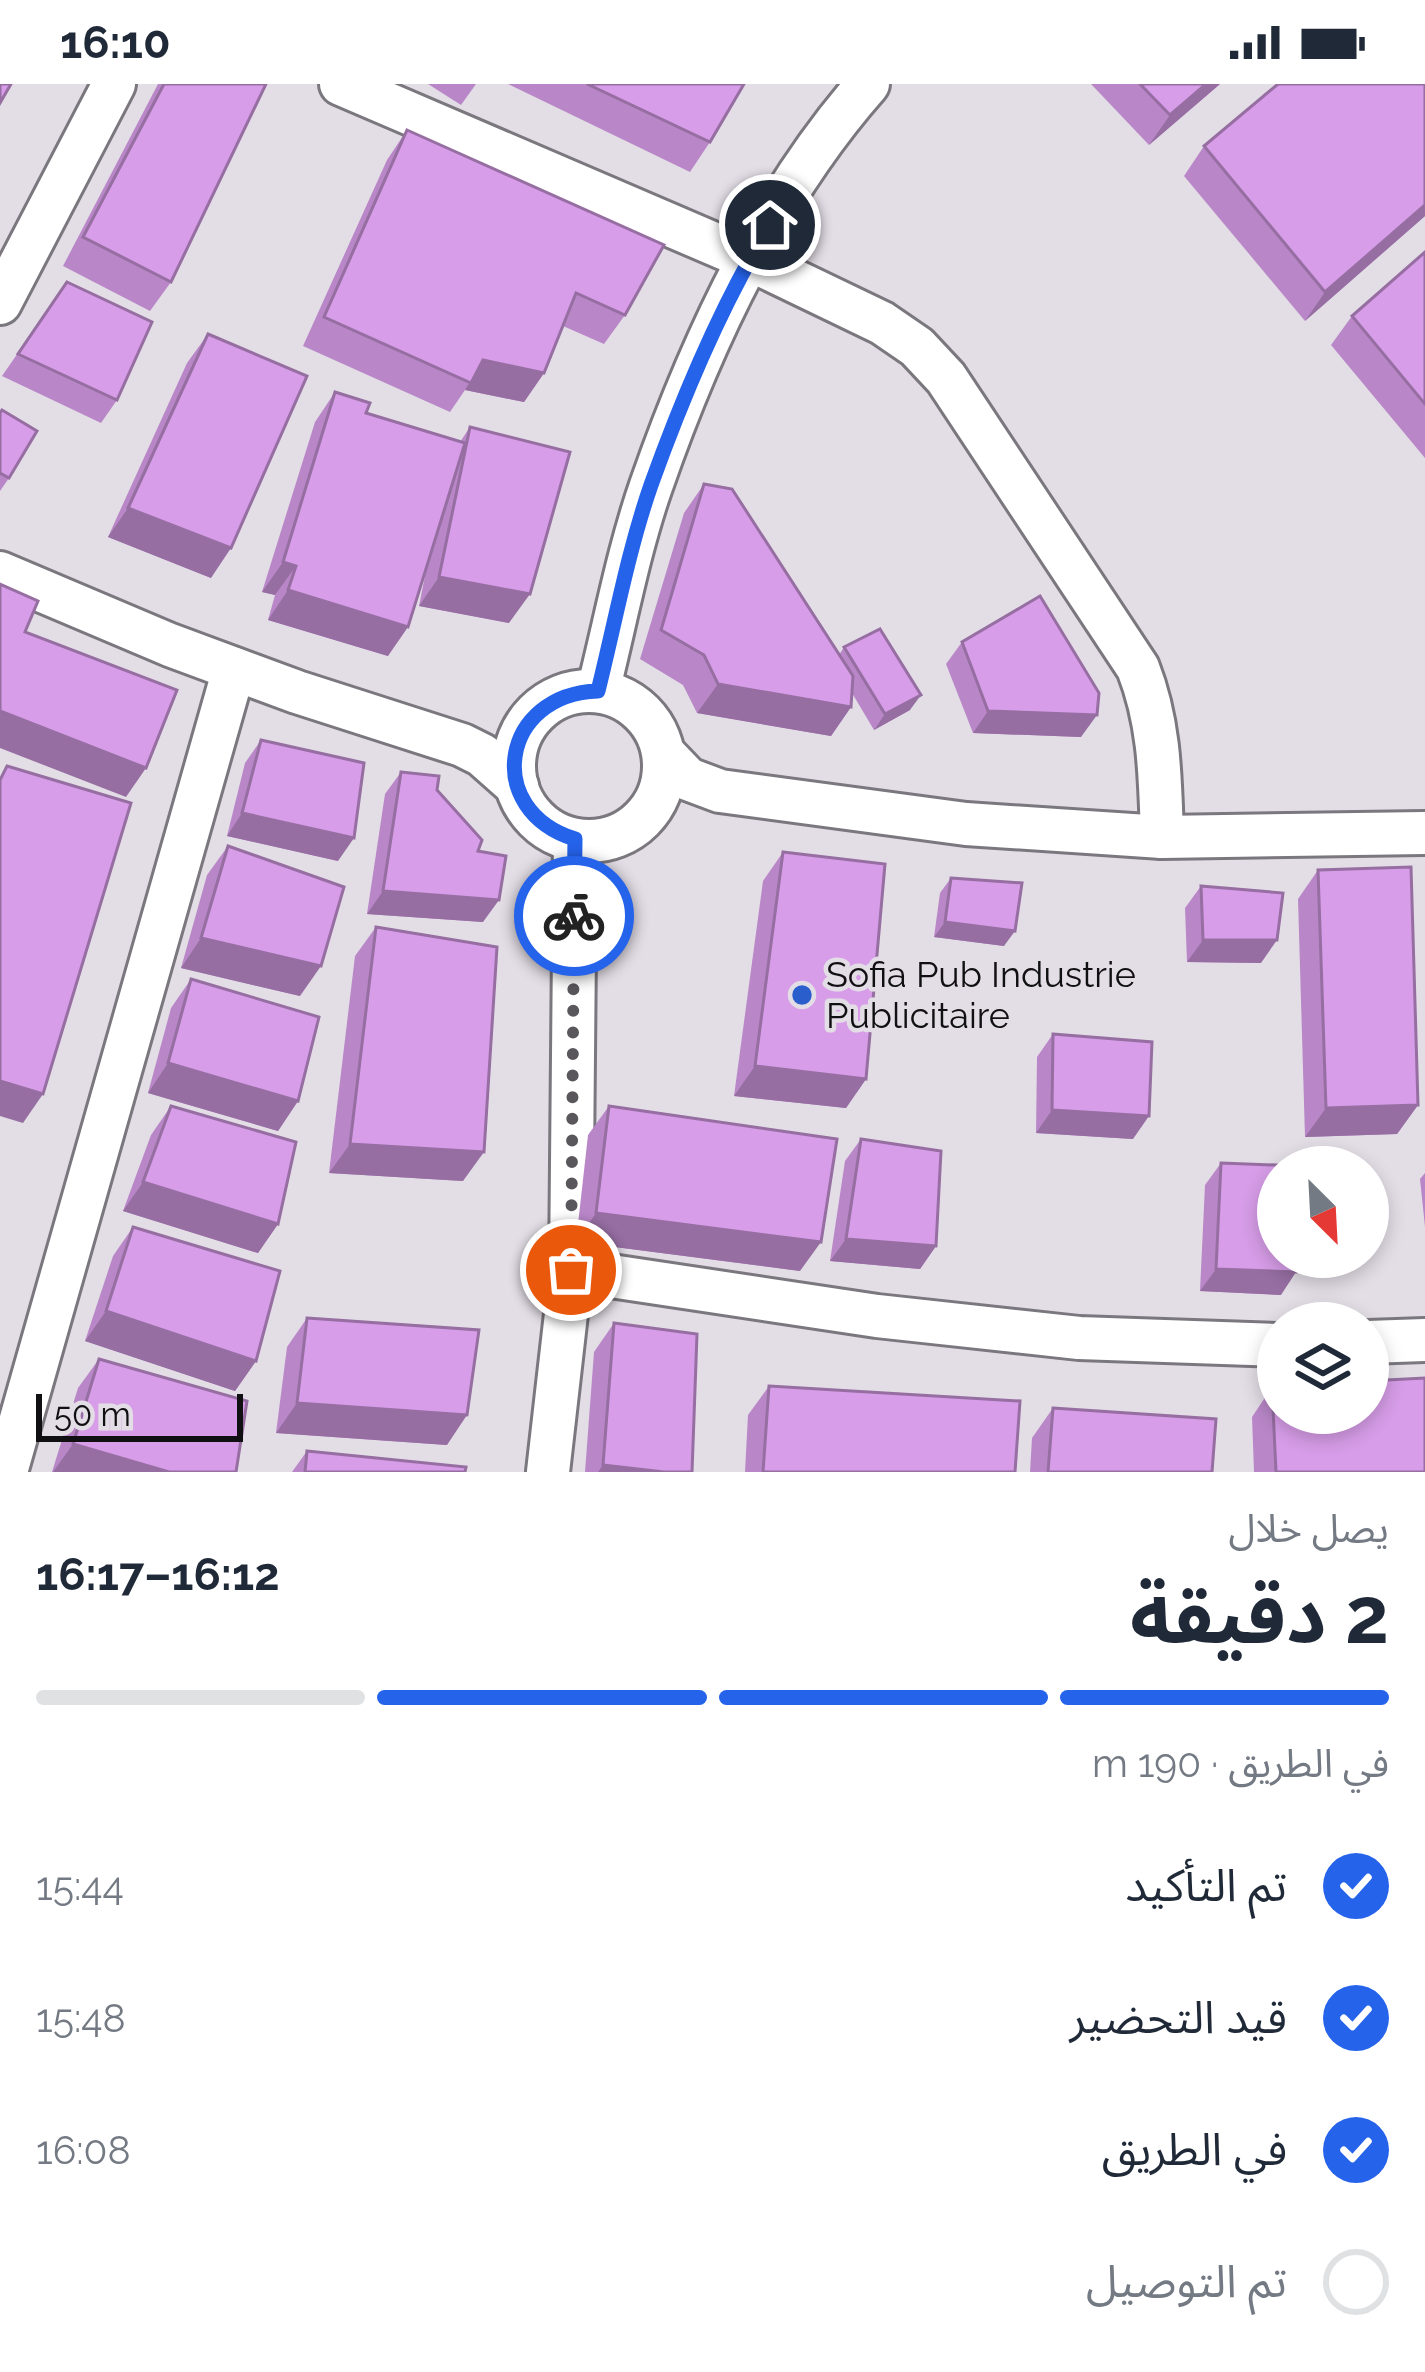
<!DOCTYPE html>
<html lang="ar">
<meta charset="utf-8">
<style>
:root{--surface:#fff;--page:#f6f6f7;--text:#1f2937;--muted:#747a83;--line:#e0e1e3;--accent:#2563eb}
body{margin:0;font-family:Raleway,"Noto Sans Arabic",sans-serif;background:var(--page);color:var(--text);direction:rtl;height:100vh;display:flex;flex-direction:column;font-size:45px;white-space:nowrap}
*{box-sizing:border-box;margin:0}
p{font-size:39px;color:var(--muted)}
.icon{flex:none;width:66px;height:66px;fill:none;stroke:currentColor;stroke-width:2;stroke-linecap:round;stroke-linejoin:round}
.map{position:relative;height:1388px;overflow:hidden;direction:ltr}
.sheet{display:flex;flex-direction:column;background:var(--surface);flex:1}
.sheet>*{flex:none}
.needle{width:78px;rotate:156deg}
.fabs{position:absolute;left:1257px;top:1062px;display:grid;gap:24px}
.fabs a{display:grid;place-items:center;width:132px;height:132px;border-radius:50%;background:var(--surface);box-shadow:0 6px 18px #0003;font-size:60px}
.scale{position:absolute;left:36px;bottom:30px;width:207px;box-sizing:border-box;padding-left:12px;border:6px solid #100f11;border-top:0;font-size:33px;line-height:42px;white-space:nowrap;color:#100f11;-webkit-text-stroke:9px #e3dee6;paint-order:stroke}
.pin{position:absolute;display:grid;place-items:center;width:102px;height:102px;color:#fff;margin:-51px;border:6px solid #fff;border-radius:50%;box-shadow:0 3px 12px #0007}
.courier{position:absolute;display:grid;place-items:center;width:120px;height:120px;margin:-60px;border:9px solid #2563eb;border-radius:50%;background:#fff;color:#222;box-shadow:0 3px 15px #0007}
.overview em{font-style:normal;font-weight:700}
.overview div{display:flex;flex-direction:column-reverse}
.overview{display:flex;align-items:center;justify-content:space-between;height:204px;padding:0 36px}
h1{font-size:78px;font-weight:700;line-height:90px}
.bar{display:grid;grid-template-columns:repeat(4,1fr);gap:18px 12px;align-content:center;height:144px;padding:0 36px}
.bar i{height:15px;border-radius:9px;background:var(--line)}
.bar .current{background:var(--accent)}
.bar p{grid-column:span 4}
ol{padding:0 36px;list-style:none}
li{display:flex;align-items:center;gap:36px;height:132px}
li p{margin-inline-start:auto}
li .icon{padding:12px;border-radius:50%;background:var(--accent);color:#fff;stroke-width:4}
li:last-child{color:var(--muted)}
li i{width:66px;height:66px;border:6px solid var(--line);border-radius:50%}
.status{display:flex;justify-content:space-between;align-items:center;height:84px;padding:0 60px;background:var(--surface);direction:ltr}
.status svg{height:33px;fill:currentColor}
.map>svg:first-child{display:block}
</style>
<div class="status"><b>16:10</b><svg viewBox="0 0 49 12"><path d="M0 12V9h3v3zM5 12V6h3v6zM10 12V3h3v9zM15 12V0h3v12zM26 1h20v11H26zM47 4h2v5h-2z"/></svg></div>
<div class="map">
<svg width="1425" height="1388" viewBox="0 0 1425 1388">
<rect width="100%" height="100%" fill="#e3dee6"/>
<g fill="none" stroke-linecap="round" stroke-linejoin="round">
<!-- minor casing -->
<g stroke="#7b777e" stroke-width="48">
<g id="minor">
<path d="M 341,0 L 749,175 L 882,239 L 917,263 L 946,294 L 1138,584 C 1160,640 1160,694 1162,753"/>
<polyline points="0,219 114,0"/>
<polyline points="0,489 170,561 297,608 462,661 482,671 517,702"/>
<path d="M 598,607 C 615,540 628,468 651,402 C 700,261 768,113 868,0"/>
<circle cx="589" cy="682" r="75"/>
<polyline points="664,670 688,695 720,707 966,740 1162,753 1425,749"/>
<polyline points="571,1186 877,1232 1079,1254 1278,1261"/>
<polyline points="1368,1258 1425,1256"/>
<polyline points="6,1388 234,585"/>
<polyline points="548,1388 571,1186 575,756"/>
</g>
</g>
<!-- minor -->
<use href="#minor" stroke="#fff" stroke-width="42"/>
</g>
<!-- wall -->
<g fill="#b987c8">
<polygon points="158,0 266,0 171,198 150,227 63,182"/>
<polygon points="428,0 476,0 461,21"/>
<polygon points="508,0 744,0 710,58 690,88"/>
<polygon points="1091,0 1220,0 1149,61"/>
<polygon points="1425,0 1425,132 1305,237 1184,92 1204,62"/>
<polygon points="407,46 625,231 604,260 563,242 544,289 524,318 465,306 450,328 303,262 387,76"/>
<polygon points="1425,168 1425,374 1331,261 1352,232"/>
<polygon points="67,198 117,316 101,339 2,292"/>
<polygon points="208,250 211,494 108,453 187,279"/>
<polygon points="335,308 366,329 460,358 470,343 509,539 419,522 427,482 388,572 268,536 275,511 262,508 315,338"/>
<polygon points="0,329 9,394 0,407"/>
<polygon points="704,400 839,571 844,563 910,626 874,646 852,609 851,623 831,652 697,629 683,601 640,575 684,429"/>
<polygon points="962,558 1081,653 973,649 946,580"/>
<polygon points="261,656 338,777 227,752 245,679"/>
<polygon points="401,688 437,706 478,767 483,838 367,830 385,710"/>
<polygon points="228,762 300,912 181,884 207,791"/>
<polygon points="783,768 866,995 846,1024 734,1012 763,797"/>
<polygon points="1318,786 1418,1021 1397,1050 1305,1053 1298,815"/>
<polygon points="951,794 1004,862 934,853 940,809"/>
<polygon points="1201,802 1261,879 1187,878 1185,824"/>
<polygon points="376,843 463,1097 329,1089 355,872"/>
<polygon points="191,895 298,1017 278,1047 148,1009 171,924"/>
<polygon points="1053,950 1133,1055 1036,1049 1037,973"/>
<polygon points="171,1022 278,1140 258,1169 123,1127 151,1051"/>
<polygon points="609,1022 800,1187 576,1158 588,1051"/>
<polygon points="861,1055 936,1162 920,1185 830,1177 845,1077"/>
<polygon points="1221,1079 1281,1211 1200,1207 1205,1101"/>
<polygon points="1425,1089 1425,1143 1420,1095"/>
<polygon points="133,1143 256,1277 235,1307 85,1257 113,1172"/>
<polygon points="307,1234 447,1361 276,1349 287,1263"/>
<polygon points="614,1239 692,1388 585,1388 594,1268"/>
<polygon points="99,1275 236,1388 52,1388 78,1304"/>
<polygon points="769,1302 1015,1388 745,1388 748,1331"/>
<polygon points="1272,1303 1425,1388 1254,1388 1252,1333"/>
<polygon points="1053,1324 1212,1388 1030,1388 1032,1354"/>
<polygon points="307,1367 465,1388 292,1388"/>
</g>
<!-- shaded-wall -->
<g fill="#966ea2">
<polygon points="1206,0 1220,0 1149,61 1170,31"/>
<polygon points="1425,121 1425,132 1305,237 1325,208"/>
<polygon points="483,276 544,289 524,318 465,306"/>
<polygon points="128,424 231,464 211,494 108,453"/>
<polygon points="283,478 296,482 275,511 262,508"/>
<polygon points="439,493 530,510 509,539 419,522"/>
<polygon points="288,506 408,543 388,572 268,536"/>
<polygon points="718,600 851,623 831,652 697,629"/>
<polygon points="921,611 910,626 874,646 885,630"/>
<polygon points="0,627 146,684 126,713 0,664"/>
<polygon points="988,627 1097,631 1081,653 973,649"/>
<polygon points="242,729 354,754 338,777 227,752"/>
<polygon points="383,807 499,816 483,838 367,830"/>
<polygon points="945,838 1015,847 1004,862 934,853"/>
<polygon points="201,854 321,882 300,912 181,884"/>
<polygon points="1203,856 1277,856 1261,879 1187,878"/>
<polygon points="168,979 298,1017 278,1047 148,1009"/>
<polygon points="755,982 866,995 846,1024 734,1012"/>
<polygon points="0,997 43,1010 23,1039 0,1032"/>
<polygon points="1418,1021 1397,1050 1305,1053 1326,1024"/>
<polygon points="1052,1026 1149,1032 1133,1055 1036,1049"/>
<polygon points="350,1060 484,1068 463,1097 329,1089"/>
<polygon points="143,1098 278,1140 258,1169 123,1127"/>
<polygon points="596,1129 821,1158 800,1187 576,1158"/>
<polygon points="846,1155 936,1162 920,1185 830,1177"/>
<polygon points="1216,1185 1296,1188 1281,1211 1200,1207"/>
<polygon points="106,1227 256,1277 235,1307 85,1257"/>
<polygon points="297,1319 467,1331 447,1361 276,1349"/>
<polygon points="73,1360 169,1388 53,1388"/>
<polygon points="603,1381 663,1388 598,1388"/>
</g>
<!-- building -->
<g fill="#d79de8" stroke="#966ea2" stroke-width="3">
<polygon points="0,0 11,0 0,19"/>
<polygon points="164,0 266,0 171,198 83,153"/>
<polygon points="587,0 744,0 710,58"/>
<polygon points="1140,0 1206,0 1170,31"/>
<polygon points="1278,0 1425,0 1425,121 1325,208 1204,62"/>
<polygon points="407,46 664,161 625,231 576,209 544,289 483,276 471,299 324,233"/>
<polygon points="1425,168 1425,320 1352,232"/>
<polygon points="67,198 152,238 117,316 18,270"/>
<polygon points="208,250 307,292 231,464 128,424"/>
<polygon points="335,308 370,319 366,329 465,359 408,543 288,506 296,482 283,478"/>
<polygon points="2,326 37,347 9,394 0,389 0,329"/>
<polygon points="470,343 570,368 530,510 439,493"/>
<polygon points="704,400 732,405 853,592 851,623 718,600 704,571 661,546"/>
<polygon points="0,500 38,517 25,548 177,606 146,684 0,627"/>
<polygon points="1040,512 1099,609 1097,631 988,627 962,558"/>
<polygon points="880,545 921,611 885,630 844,563"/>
<polygon points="261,656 364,679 354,754 242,729"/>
<polygon points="7,682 131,719 43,1010 0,997 0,696"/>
<polygon points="401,688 439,692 437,706 482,756 478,767 506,772 499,816 383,807"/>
<polygon points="228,762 344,803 321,882 201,854"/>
<polygon points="783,768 885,780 866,995 755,982"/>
<polygon points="1411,783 1418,1021 1326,1024 1318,786"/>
<polygon points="951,794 1022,799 1015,847 945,838"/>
<polygon points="1201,802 1283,809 1277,856 1203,856"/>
<polygon points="376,843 497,863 484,1068 350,1060"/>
<polygon points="191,895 319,933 298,1017 168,979"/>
<polygon points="1053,950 1152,958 1149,1032 1052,1026"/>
<polygon points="171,1022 296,1058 278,1140 143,1098"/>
<polygon points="609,1022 837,1055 821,1158 596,1129"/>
<polygon points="861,1055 941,1067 936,1162 846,1155"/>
<polygon points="1221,1079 1301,1082 1278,1083 1278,1173 1297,1173 1296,1188 1216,1185"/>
<polygon points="133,1143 280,1187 256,1277 106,1227"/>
<polygon points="307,1234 479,1246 467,1331 297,1319"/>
<polygon points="614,1239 697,1250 692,1388 664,1388 603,1381"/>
<polygon points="99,1275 247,1317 236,1388 169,1388 73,1360"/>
<polygon points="1425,1294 1425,1388 1276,1388 1272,1303 1278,1303 1278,1329 1368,1329 1368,1297"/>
<polygon points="769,1302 1020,1317 1015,1388 763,1388"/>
<polygon points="1053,1324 1216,1335 1212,1388 1048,1388"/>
<polygon points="307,1367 466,1383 465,1388 305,1388"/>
</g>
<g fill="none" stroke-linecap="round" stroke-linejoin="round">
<!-- done -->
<polyline stroke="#5a575c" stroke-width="12" stroke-dasharray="0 21.6" points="571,1186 574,832"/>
<!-- route -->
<path stroke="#2563eb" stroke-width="15" d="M 574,832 L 575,755 C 482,726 501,610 598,607 C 615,539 628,467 651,401 C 683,312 721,221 770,141"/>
</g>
<!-- markers -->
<circle fill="#2a5ecc" stroke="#e3dee6" stroke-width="4.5" cx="802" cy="911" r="12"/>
<g text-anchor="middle" stroke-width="9" stroke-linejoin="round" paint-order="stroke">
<!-- poi labels -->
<g font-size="36" fill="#100f11" stroke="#e3dee6" text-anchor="start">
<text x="826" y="903">Sofia Pub Industrie<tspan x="826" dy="41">Publicitaire</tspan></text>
</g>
</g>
</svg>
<div class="fabs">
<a><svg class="needle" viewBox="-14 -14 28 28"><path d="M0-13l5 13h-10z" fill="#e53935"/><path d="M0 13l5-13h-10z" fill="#747a83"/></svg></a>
<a><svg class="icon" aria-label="layers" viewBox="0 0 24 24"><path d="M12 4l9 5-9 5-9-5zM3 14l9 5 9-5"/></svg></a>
</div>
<div class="scale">50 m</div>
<div class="pin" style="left:571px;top:1186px;background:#ea580c"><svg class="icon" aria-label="bag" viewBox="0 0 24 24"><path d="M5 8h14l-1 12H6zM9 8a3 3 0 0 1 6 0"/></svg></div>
<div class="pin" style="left:770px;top:141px;background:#1f2937"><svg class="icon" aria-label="home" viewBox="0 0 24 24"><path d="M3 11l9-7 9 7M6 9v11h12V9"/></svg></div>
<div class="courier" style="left:574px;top:832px"><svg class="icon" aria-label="bike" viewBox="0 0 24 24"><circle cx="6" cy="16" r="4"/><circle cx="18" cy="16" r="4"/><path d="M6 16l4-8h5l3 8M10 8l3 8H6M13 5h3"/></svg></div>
</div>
<section class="sheet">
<div class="overview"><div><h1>2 دقيقة</h1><p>يصل خلال</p></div><em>16:12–16:17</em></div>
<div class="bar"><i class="current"></i><i class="current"></i><i class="current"></i><i></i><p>في الطريق · 190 m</p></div>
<ol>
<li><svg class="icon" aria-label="check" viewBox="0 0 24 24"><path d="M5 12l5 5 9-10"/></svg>تم التأكيد<p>15:44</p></li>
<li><svg class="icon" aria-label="check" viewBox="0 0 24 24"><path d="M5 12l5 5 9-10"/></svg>قيد التحضير<p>15:48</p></li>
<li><svg class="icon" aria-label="check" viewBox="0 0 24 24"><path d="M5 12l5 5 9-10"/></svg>في الطريق<p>16:08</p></li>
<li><i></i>تم التوصيل</li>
</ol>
</section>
